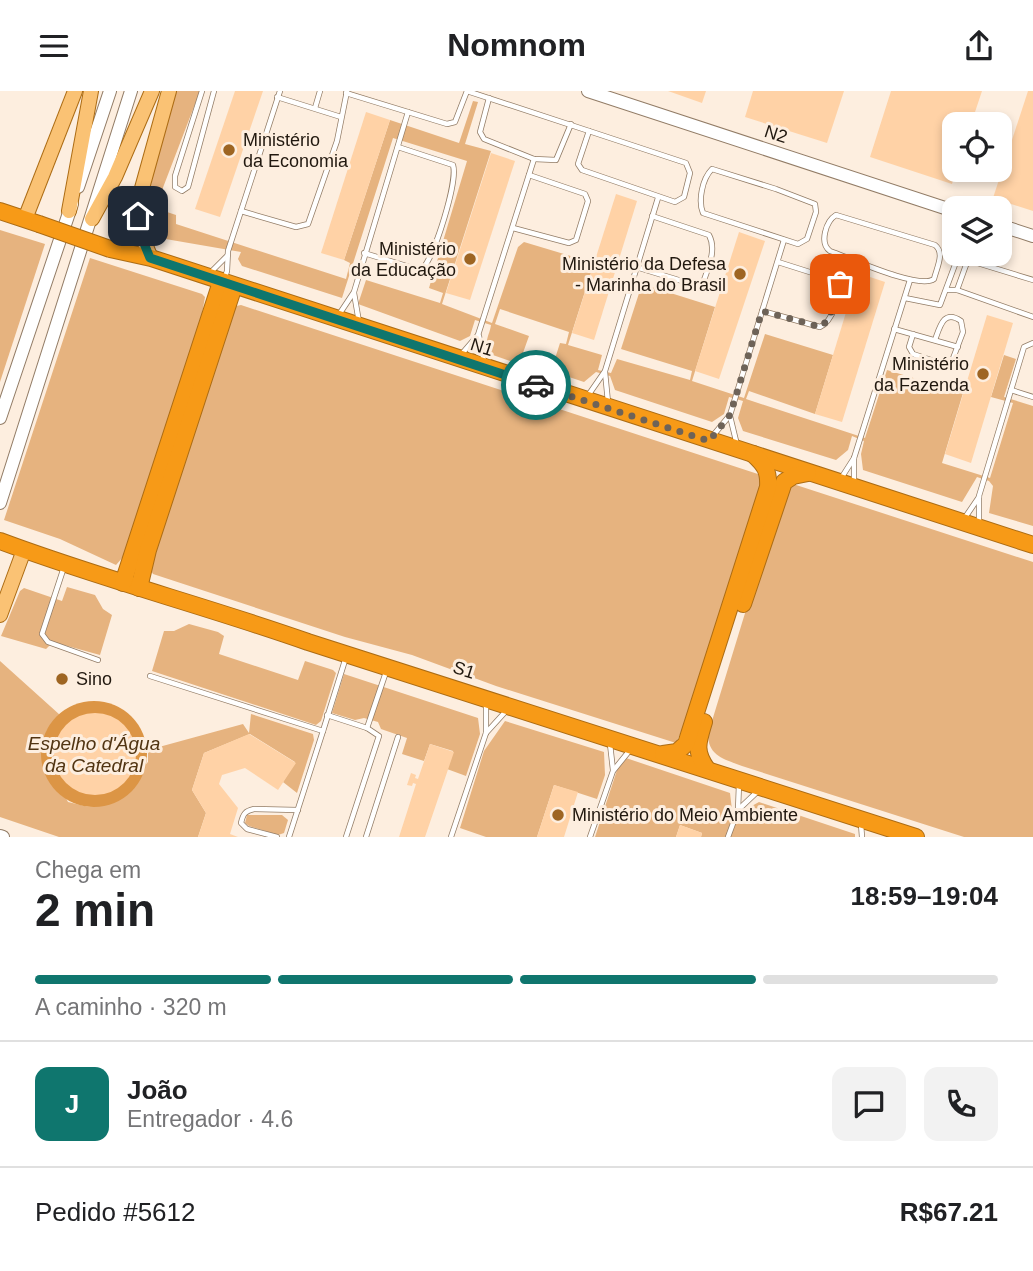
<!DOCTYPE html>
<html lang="pt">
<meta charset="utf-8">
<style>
:root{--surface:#fff;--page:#f2f2f2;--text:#202124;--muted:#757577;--line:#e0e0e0;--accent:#0f766e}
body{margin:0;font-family:Arial,sans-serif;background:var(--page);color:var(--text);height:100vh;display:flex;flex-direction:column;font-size:26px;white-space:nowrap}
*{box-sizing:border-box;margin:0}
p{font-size:23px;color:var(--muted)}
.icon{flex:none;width:38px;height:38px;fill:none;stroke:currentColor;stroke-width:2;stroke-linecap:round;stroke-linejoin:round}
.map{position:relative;height:746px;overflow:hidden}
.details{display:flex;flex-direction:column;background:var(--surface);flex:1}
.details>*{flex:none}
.tools{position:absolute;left:942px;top:21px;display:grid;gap:14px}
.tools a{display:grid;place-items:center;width:70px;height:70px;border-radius:14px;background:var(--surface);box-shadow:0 4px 10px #0003;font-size:35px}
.pin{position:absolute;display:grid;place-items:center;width:60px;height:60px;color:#fff;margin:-30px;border-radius:14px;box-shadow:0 4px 10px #0006}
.courier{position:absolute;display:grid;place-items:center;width:70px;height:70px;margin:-35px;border:5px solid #0f766e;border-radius:50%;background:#fff;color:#222;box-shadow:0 2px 9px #0007}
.headline em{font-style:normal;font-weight:600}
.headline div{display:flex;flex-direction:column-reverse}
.headline{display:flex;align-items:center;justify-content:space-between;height:119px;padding:0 35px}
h1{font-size:46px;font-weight:600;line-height:52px}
.bar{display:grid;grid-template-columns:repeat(4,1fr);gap:10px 7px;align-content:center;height:84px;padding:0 35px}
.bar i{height:9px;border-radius:5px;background:var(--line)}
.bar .current{background:var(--accent)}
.bar p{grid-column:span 4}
.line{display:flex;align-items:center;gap:18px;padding:0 35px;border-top:2px solid var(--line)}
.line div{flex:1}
.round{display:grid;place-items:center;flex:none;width:74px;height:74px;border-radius:14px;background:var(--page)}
header{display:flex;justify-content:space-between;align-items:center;height:91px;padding:0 35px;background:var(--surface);font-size:32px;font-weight:600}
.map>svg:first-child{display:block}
</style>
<header><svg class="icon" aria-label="menu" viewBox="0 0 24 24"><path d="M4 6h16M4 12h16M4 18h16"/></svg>Nomnom<svg class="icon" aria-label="share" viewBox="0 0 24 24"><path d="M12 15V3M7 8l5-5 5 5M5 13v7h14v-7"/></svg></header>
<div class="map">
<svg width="1033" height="746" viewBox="0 0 1033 746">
<rect width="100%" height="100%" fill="#fdeedf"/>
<!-- green -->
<g fill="#e6b37f">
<path d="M 174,0 L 200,0 L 159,107 L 154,103 L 152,116 L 176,124 L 176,133 L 346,188 L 350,172 L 344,169 L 390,29 L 459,52 L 473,10 L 478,11 L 465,53 L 491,60 L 442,213 L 492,232 L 518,156 L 524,151 L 594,172 L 568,254 L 602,264 L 598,279 L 611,282 L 617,268 L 690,289 L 692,280 L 621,258 L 642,193 L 715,216 L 692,290 L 744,307 L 765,243 L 833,264 L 815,323 L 749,300 L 746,308 L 865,347 L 887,279 L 963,302 L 942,372 L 990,387 L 1013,312 L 991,306 L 1004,264 L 1016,268 L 1004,306 L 1033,315 L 1033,435 L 989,422 L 993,395 L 989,390 L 977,386 L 962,411 L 863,379 L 861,363 L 864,350 L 852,345 L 848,359 L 836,369 L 743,340 L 738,327 L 743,310 L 729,306 L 724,323 L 712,331 L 615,299 L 610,285 L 596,281 L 584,291 L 551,280 L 560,252 L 566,253 L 569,241 L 500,218 L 495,233 L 529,245 L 519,273 L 490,263 C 482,254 490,243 491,234 L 475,229 L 470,245 L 460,250 L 358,213 L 366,189 L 440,212 L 443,202 L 429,197 L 467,70 L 393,47 L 342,207 L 242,175 L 238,168 L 241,161 L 154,146 C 142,97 161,47 174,0 Z"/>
<polygon points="0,139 45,153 0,291"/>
<polygon points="90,167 202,203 205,206 199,240 135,434 123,466 116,474 60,448 4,429"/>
<polygon points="241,214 764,385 685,632 676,652 496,595 412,564 345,546 153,483 150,478 236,215"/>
<path d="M 793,393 L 1033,471 L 1033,746 L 964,746 L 742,675 C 724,668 708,665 708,643 L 757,483 L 789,397 Z"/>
<polygon points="67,496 95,504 103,518 112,524 100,564 53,551 46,558 1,545 20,500 24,497 62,510"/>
<polygon points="189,533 218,541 224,545 219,563 298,589 305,570 333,579 336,582 321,630 316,634 152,580 164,540 174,540"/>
<polygon points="0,570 60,624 47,639 42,659 68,711 89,716 108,713 148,671 148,659 243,633 249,642 251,623 313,643 314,649 297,702 283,691 295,671 250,643 204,662 192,699 206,722 198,746 59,746 0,726"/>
<polygon points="344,583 478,627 480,643 466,685 447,678 453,660 430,653 424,670 402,663 407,647 381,638 378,631 364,627 355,629 332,622"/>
<polygon points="505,630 604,661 605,684 597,708 554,694 537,746 486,746 460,737 484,660"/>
<polygon points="626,667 730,702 732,719 739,722 759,711 855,743 855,746 701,746 702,742 680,734 676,746 595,746 619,673"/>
<polygon points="247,724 282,724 288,729 284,742 278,744 249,735 245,732"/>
</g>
<!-- water -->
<circle fill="#dc9545" cx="94" cy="663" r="53"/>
<!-- building -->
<g fill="#ffd2a6">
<polygon points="235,0 263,0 220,126 195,118"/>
<polygon points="668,0 706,0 702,12"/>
<polygon points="753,0 844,0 827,52 745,26"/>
<polygon points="891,0 982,0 971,33 954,33 954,79 956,79 952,93 870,66"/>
<polygon points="1028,0 1033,0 1033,120 993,107"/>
<polygon points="366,21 390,29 344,169 321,162"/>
<polygon points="491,62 515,70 470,209 446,202"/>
<polygon points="616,103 637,110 594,249 572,242"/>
<polygon points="739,141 765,150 719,288 695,280"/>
<polygon points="858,182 885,191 842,331 815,323"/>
<polygon points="987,224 1013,232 971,372 945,363"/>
<circle cx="95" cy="663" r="41"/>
<polygon points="249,643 296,672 278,699 245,677 222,684 219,693 238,717 230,743 238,746 198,746 206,722 192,699 204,662"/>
<polygon points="430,653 454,661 425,746 399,746 416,693 413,692 412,695 407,694 411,682 416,684 415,687 418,688"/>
<polygon points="554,694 578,701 564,746 537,746"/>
<polygon points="680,734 702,742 701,746 676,746"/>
</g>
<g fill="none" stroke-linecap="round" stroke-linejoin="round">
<!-- lane casing -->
<g stroke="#927c66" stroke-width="6">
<g id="lane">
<polyline points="202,0 175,85 175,96 182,100 188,96 214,0"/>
<polyline points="467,0 589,40"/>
<polyline points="346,2 447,33 455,31 467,0"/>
<polyline points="277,6 341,26"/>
<polyline points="489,7 480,41 484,48 534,68 556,69 571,33"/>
<polyline points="315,17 320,0"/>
<polygon points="589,40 686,72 690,82 684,106 675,111 582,79 578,73"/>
<path d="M 712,78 L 776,98 L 815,113 L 816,121 L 807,148 L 798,153 L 703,122 C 698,110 702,88 712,78 Z"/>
<polyline points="241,120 296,136 308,133 337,50 347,0"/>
<path d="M 836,124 L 935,154 C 945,162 937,176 934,188 C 919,199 850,167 830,160 C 819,152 826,130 836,124 Z"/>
<polyline points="513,137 569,152 576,149 588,110 585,103 529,84"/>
<path d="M 364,162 L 413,177 L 423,177 C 435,164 458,90 453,74 L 398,56"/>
<path d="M 636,176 L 695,194 L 703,192 C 708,177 717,159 709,144 L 652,125"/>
<polyline points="211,181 227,165"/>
<polyline points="225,186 227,180 228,160 280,0"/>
<polyline points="948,199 957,199 1033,226"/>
<polyline points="957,199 966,174 971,170 1033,189"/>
<polyline points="354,202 359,231"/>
<polyline points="905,207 940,214 959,163"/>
<path d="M 762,220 L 820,236 C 832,231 842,203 838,190 L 778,171"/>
<polyline points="338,225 354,201 408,21"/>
<polyline points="894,238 958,256"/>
<path d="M 913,243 L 909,256 L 913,263 L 946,274 L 952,270 L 963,241 L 961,230 C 944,218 940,235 935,249"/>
<polyline points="479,245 484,271"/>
<polyline points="460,265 478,244 534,68"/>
<polyline points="605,281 608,311"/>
<polyline points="1011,299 1033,306"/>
<polyline points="587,306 605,280 658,107"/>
<polyline points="730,325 737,354"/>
<polyline points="711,347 730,324 784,149"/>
<polyline points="854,367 854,392"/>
<polyline points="840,389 854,367 910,189"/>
<polyline points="964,428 979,406"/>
<polyline points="979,431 979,405 1024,256 1033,252"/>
<polyline points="64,476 42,543 48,551 98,569"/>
<polyline points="150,585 323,640 346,566"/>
<polyline points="486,612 486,642"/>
<polyline points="327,624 367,637 379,645 346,746"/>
<polyline points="367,637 387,578"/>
<polyline points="610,653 613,679"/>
<polyline points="739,718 758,700"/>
<polyline points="861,733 862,746"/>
<path d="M 277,746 L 247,738 L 241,732 C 243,723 245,720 254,718 L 298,719"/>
<polyline points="289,746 323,640"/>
<polyline points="366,746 398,646"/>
<polyline points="451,746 486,642 506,620"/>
<polyline points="590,746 613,680 630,659"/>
<polyline points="728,746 738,719 739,693"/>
</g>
</g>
<!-- secondary casing -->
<g stroke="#927c66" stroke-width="14">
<g id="secondary">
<polyline points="588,0 954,120"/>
<polyline points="78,96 110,0"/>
<polyline points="999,134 1033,145"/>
<polyline points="0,327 72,113"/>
<polyline points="0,412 131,0"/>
<polyline points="0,745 3,746"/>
</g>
</g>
<!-- primary casing -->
<g stroke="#ac6c14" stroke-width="16">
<g id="primary">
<polyline points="69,120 91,0"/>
<polyline points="25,128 75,0"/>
<polyline points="92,128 115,86 152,0"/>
<path d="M 151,167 C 142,147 137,130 139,108 L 169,0"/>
<polyline points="0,524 24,459"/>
</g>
</g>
<!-- highway casing -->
<g stroke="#ac6c14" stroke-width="18">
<g id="highway">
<polyline points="0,120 39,133"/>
<polyline points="110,158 151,167 1033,454"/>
<path d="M 0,450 C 101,488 206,515 308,551 L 916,746"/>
<polyline points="123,492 221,191"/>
<polyline points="139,497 148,459 234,195"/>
<polyline points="743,513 784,391 793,385 808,382"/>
<path d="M 704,631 C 698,651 694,660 707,678"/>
<path d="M 663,663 L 677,661 L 686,653 L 768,396 C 769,380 765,374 753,363"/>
</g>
</g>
<!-- lane -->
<use href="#lane" stroke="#fff" stroke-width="4.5"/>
<!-- secondary -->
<use href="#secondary" stroke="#fff" stroke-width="12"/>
<!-- primary -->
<use href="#primary" stroke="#fac274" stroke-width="14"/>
<!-- highway -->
<use href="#highway" stroke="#f79a17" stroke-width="16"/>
<!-- highway-bridge casing -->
<g stroke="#ac6c14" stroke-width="18" stroke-linecap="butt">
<polyline id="highway-bridge" points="39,133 110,158"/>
</g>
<!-- highway-bridge -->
<use href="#highway-bridge" stroke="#f79a17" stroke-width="16"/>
</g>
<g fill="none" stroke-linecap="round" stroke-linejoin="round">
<!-- done -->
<polyline stroke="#6e6358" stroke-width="7" stroke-dasharray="0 12.6" points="536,294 709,350 730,324 762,220 817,235 823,235 835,214 840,193"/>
<!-- route -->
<polyline stroke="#0f766e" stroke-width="9" points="138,125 143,150 150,167 536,294"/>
</g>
<!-- markers -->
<g fill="#9e6522" stroke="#fdeedf" stroke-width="2.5">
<circle cx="229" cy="59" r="7"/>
<circle cx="470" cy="168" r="7"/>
<circle cx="740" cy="183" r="7"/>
<circle cx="983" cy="283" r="7"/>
<circle cx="62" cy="588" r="7"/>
<circle cx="558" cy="724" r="7"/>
</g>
<g text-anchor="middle" stroke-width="6" stroke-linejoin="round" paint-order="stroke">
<!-- street labels -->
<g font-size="18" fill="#21180f" stroke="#fdeedf">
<text transform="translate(776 43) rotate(18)" y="6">N2</text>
<text transform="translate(482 256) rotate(18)" y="6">N1</text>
<text transform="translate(464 579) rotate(18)" y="6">S1</text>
</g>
<!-- poi labels -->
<g font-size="18" fill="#21180f" stroke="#fdeedf" text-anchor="start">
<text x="243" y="55">Ministério<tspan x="243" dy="21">da Economia</tspan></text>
<text x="456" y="164" text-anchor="end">Ministério<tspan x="456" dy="21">da Educação</tspan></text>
<text x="726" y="179" text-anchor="end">Ministério da Defesa<tspan x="726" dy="21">- Marinha do Brasil</tspan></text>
<text x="969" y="279" text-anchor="end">Ministério<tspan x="969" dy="21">da Fazenda</tspan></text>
<text x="76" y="594">Sino</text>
<text x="572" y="730">Ministério do Meio Ambiente</text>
</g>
<!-- water labels -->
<g font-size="19" font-style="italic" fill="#513412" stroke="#fdeedf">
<text x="94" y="659">Espelho d'Água<tspan x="94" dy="22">da Catedral</tspan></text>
</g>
</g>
</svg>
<div class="tools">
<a><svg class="icon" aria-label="locate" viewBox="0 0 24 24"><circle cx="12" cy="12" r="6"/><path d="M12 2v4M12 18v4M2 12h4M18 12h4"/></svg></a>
<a><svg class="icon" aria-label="layers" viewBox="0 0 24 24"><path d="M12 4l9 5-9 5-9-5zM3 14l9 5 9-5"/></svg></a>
</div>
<div class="pin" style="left:840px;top:193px;background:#ea580c"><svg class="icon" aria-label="bag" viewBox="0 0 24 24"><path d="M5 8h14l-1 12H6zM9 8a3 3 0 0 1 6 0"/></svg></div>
<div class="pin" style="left:138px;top:125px;background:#1f2937"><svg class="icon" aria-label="home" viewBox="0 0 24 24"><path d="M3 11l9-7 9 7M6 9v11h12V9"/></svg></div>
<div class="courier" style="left:536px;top:294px"><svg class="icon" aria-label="car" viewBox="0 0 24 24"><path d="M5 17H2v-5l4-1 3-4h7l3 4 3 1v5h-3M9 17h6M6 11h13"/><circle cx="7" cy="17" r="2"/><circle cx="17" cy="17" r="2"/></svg></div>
</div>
<section class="details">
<div class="headline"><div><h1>2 min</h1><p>Chega em</p></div><em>18:59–19:04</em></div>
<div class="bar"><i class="current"></i><i class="current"></i><i class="current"></i><i></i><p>A caminho · 320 m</p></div>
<div class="line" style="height:126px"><b class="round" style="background:var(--accent);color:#fff">J</b><div><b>João</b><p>Entregador · 4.6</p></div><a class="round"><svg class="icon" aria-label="chat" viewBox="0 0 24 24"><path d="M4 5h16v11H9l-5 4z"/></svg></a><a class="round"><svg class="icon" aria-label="phone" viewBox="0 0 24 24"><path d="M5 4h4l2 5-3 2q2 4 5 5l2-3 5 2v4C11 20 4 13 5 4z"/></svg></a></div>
<div class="line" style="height:91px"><div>Pedido #5612</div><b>R$67.21</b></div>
</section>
